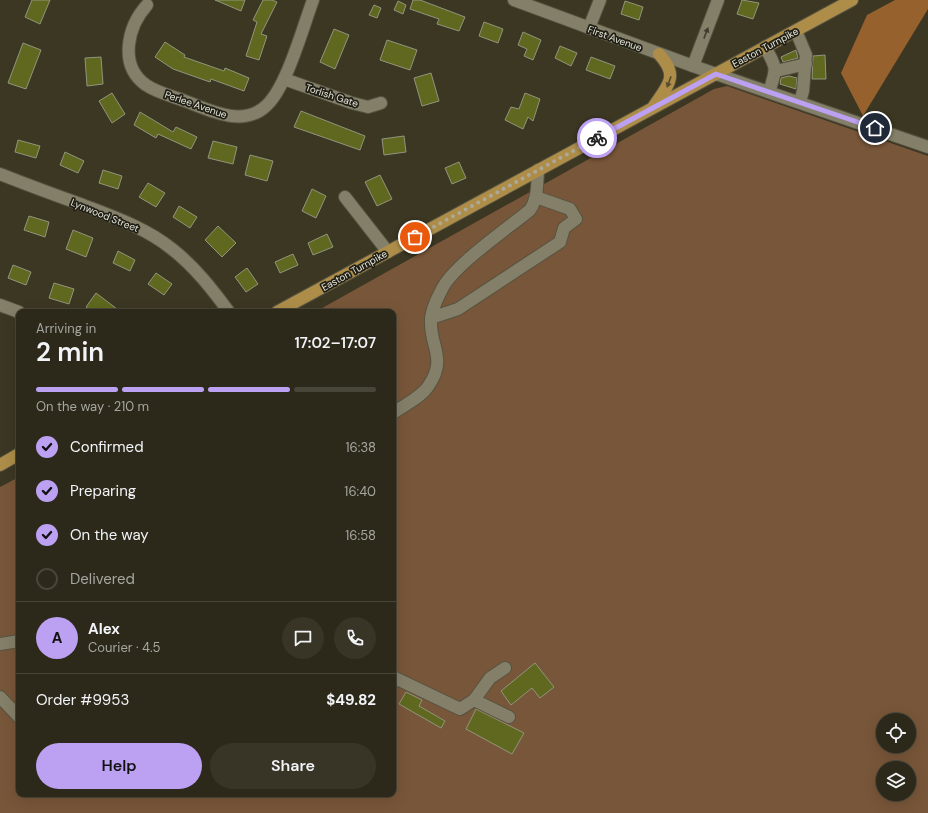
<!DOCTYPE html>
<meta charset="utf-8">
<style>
:root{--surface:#2c291a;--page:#383527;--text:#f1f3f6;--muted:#a6a6a2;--line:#484539;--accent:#bca0f2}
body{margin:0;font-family:"DM Sans",sans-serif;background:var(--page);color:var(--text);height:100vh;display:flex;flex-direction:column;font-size:15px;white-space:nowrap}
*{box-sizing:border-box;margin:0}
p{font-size:13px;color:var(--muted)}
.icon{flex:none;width:22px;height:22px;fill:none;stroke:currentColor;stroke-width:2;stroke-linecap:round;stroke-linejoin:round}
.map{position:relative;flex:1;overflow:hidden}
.panel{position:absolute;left:16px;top:309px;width:380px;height:488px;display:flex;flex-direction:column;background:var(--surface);border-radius:8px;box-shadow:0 4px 16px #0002,0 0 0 1px var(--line)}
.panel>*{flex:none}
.buttons{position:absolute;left:876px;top:713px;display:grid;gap:8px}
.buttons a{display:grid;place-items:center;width:40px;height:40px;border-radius:50%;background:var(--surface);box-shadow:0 4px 16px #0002,0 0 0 1px var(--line);font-size:20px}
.pin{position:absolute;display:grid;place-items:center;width:34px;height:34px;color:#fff;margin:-17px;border:2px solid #fff;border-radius:50%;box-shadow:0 1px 4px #0007}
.courier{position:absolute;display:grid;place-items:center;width:40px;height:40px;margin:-20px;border:3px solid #bca0f2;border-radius:50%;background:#fff;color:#222;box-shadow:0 1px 5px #0007}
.headline em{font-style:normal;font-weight:600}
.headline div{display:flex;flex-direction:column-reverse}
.headline{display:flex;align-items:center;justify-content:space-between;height:68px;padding:0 20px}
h1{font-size:26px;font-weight:600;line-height:30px}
.bar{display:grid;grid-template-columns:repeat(4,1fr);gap:6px 4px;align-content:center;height:48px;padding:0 20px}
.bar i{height:5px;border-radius:3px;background:var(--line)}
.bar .current{background:var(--accent)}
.bar p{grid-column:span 4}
.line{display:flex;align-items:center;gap:10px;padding:0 20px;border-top:1px solid var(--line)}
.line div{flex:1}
.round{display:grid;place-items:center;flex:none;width:42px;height:42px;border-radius:21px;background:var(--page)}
ol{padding:0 20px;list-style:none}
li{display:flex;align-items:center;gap:12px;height:44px}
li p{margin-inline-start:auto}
li .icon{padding:4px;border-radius:50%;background:var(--accent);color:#111;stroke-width:4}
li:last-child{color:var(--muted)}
li i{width:22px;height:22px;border:2px solid var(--line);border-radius:50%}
.button{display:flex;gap:8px;margin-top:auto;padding:8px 20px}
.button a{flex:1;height:46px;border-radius:24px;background:var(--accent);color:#111;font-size:16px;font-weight:600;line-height:46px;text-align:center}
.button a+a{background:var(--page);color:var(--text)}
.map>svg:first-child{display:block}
</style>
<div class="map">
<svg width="928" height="813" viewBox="0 0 928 813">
<rect width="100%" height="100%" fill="#3b3723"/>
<!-- green -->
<path fill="#785639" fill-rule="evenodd" d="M 727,86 L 928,156 L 928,813 L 0,813 L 0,487 L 19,477 L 19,794 L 393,794 L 393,312 L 315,312 L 714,89 ZM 883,720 L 909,720 L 909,746 L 883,746 ZM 883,768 L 909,768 L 909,794 L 883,794 Z"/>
<!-- forest -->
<polygon fill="#96612d" points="895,0 928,0 928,9 863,116 841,73 867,15"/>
<!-- building -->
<g fill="#5f681e" stroke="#91957e">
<polygon points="32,0 50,0 40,24 25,17"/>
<polygon points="215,0 245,0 241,11"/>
<polygon points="263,0 272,0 277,2 261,34 267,36 259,60 246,56 257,22 253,20"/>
<polygon points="413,0 420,0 465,17 459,31 437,24 439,19 410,9"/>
<polygon points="742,0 759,3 753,19 737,14"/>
<polygon points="398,1 406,5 403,14 394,10"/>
<polygon points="625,1 643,7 639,20 621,14"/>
<polygon points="374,5 381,8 377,18 369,15"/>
<polygon points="484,22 503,29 498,43 479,36"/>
<polygon points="334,29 349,35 335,69 320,62"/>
<polygon points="523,32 541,40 533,60 524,56 527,49 518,45"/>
<polygon points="387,40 417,50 410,70 380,60"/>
<polygon points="165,42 185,55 184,57 224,71 225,68 249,78 244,91 211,79 210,82 173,69 155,57"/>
<polygon points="23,43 41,50 26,89 8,83"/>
<polygon points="560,46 577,53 571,66 555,58"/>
<polygon points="796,50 798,58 783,62 781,57"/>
<polygon points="825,55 826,79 812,79 813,56"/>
<polygon points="101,57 103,84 87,86 85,58"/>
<polygon points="591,57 615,66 610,79 586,70"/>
<polygon points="431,73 439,101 422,106 414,78"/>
<polygon points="789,76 797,78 796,89 780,84 781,78"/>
<polygon points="112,93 125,114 112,123 99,101"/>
<polygon points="525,93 540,99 533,121 528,117 523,129 505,120 511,107 519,109"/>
<polygon points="301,111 365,136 360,150 294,127"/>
<polygon points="140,112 173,132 176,127 197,137 191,149 158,134 156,138 134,125"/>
<polygon points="404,136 406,152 384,155 382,139"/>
<polygon points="18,140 40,146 36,158 15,152"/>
<polygon points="213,141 237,147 233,164 208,158"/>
<polygon points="65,152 84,161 78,173 60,165"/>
<polygon points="250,155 273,161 267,181 245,175"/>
<polygon points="459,162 466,178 452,184 445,168"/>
<polygon points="103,170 122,176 118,189 99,183"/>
<polygon points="380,175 392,199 377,206 365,182"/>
<polygon points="148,183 165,193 156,207 139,197"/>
<polygon points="312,189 326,196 316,218 302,211"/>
<polygon points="179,206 197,217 190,228 173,217"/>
<polygon points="29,216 49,222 45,237 24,230"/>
<polygon points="218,226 236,243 222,257 205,240"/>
<polygon points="73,230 93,238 86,257 66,249"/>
<polygon points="327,234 333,247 313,255 308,243"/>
<polygon points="118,251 135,260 130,271 113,263"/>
<polygon points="293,254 298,265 280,273 275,262"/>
<polygon points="13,265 31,272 26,285 8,278"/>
<polygon points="247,268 258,284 246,292 235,277"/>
<polygon points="156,273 172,284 164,295 148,284"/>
<polygon points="54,283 74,289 69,304 49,298"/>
<polygon points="96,293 121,312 94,312 86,307"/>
<polygon points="535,663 554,687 540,698 532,688 511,705 501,691"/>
<polygon points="406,692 422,700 419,706 445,721 441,728 399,704"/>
<polygon points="476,709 524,733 512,754 466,729"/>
</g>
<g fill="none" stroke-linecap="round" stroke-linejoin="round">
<!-- minor casing -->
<g stroke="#565341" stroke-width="14">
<g id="minor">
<polyline points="514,0 693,66 928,147"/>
<path d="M 147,5 C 128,26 118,65 146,85 C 158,93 172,96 185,101 C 211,111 244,128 267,105 C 287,86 303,27 313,0"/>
<polyline points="589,28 600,0"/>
<polyline points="796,31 806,55 803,91 800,102"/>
<path d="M 765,47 C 777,68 777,68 769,92"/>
<polyline points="693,66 718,0"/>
<polyline points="776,71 806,64"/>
<polyline points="284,79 352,103 368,107 381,103"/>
<path d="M 0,174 C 28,185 55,195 83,205 C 114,217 146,228 172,249 C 195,267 212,289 229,312"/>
<polyline points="345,197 388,252"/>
<polyline points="0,305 19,312"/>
<polyline points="431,318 458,309 560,242 564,228 576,219 570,209 536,197"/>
<path d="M 393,413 C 404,405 422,397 429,385 C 447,358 430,347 431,321 C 431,310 437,299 442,289 C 454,265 507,229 530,210 C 538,198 537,185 538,170"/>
<polyline points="0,644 19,641"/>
<polyline points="393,677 460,709 474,700 509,717"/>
<polyline points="0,697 19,717"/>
<polyline points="474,700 490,678 505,668"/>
</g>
</g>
<!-- major casing -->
<g stroke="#565341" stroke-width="14">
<g id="major">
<path d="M 654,106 C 669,84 679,76 659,54"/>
<polyline points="277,312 852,0"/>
<polyline points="0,465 19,454"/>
</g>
</g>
<!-- minor -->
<use href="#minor" stroke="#847f69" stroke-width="12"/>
<!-- major -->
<use href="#major" stroke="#ad8d48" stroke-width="12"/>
</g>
<!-- one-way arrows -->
<defs><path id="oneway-solid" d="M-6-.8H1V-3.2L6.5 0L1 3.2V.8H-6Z"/></defs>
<use fill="#3e3c2f" href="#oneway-solid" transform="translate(706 33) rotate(-69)"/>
<use fill="#584b2a" href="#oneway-solid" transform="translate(669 82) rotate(110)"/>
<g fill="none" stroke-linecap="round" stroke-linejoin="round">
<!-- done -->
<polyline stroke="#aca99a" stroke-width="4" stroke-dasharray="0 7.2" points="415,237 597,138"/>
<!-- route -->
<polyline stroke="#bca0f2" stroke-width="5" points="597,138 716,74 875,128"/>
</g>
<g text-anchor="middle" stroke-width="3.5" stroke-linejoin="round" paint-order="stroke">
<!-- street labels -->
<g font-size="10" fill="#e9e7da" stroke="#201f16">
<text transform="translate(615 38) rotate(20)" y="4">First Avenue</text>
<text transform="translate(765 47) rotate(-28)" y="4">Easton Turnpike</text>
<text transform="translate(332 95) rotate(18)" y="4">Torlish Gate</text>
<text transform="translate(196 104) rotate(19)" y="4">Perlee Avenue</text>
<text transform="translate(105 215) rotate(22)" y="4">Lynwood Street</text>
<text transform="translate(354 270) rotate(-29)" y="4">Easton Turnpike</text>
</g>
</g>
</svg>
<div class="buttons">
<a><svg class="icon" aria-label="locate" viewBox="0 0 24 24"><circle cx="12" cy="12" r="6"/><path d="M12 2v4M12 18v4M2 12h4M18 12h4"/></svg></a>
<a><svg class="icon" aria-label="layers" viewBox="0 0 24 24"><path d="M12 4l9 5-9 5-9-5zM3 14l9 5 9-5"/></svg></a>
</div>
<div class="pin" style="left:415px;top:237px;background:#ea580c"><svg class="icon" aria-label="bag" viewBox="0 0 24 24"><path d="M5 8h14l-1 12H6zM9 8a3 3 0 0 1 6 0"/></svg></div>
<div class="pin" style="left:875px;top:128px;background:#1f2937"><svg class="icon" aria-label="home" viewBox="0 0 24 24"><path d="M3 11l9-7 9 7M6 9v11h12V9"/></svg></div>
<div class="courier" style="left:597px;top:138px"><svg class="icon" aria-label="bike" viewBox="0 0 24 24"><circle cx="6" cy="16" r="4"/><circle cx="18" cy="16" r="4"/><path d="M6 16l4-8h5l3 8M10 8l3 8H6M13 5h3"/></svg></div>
<section class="panel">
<div class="headline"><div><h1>2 min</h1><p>Arriving in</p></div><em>17:02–17:07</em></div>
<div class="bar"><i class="current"></i><i class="current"></i><i class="current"></i><i></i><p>On the way · 210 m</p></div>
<ol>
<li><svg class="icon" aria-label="check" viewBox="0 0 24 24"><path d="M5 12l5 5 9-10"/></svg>Confirmed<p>16:38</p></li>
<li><svg class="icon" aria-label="check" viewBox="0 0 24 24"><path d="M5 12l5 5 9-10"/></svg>Preparing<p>16:40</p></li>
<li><svg class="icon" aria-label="check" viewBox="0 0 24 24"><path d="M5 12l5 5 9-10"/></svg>On the way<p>16:58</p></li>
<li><i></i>Delivered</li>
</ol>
<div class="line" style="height:72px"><b class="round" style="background:var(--accent);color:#111">A</b><div><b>Alex</b><p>Courier · 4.5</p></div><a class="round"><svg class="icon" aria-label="chat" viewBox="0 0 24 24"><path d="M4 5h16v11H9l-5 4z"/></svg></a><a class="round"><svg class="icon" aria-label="phone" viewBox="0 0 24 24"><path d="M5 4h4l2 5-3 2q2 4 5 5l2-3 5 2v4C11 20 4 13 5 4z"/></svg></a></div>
<div class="line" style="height:52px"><div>Order #9953</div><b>$49.82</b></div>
<div class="button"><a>Help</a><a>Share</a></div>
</section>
</div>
